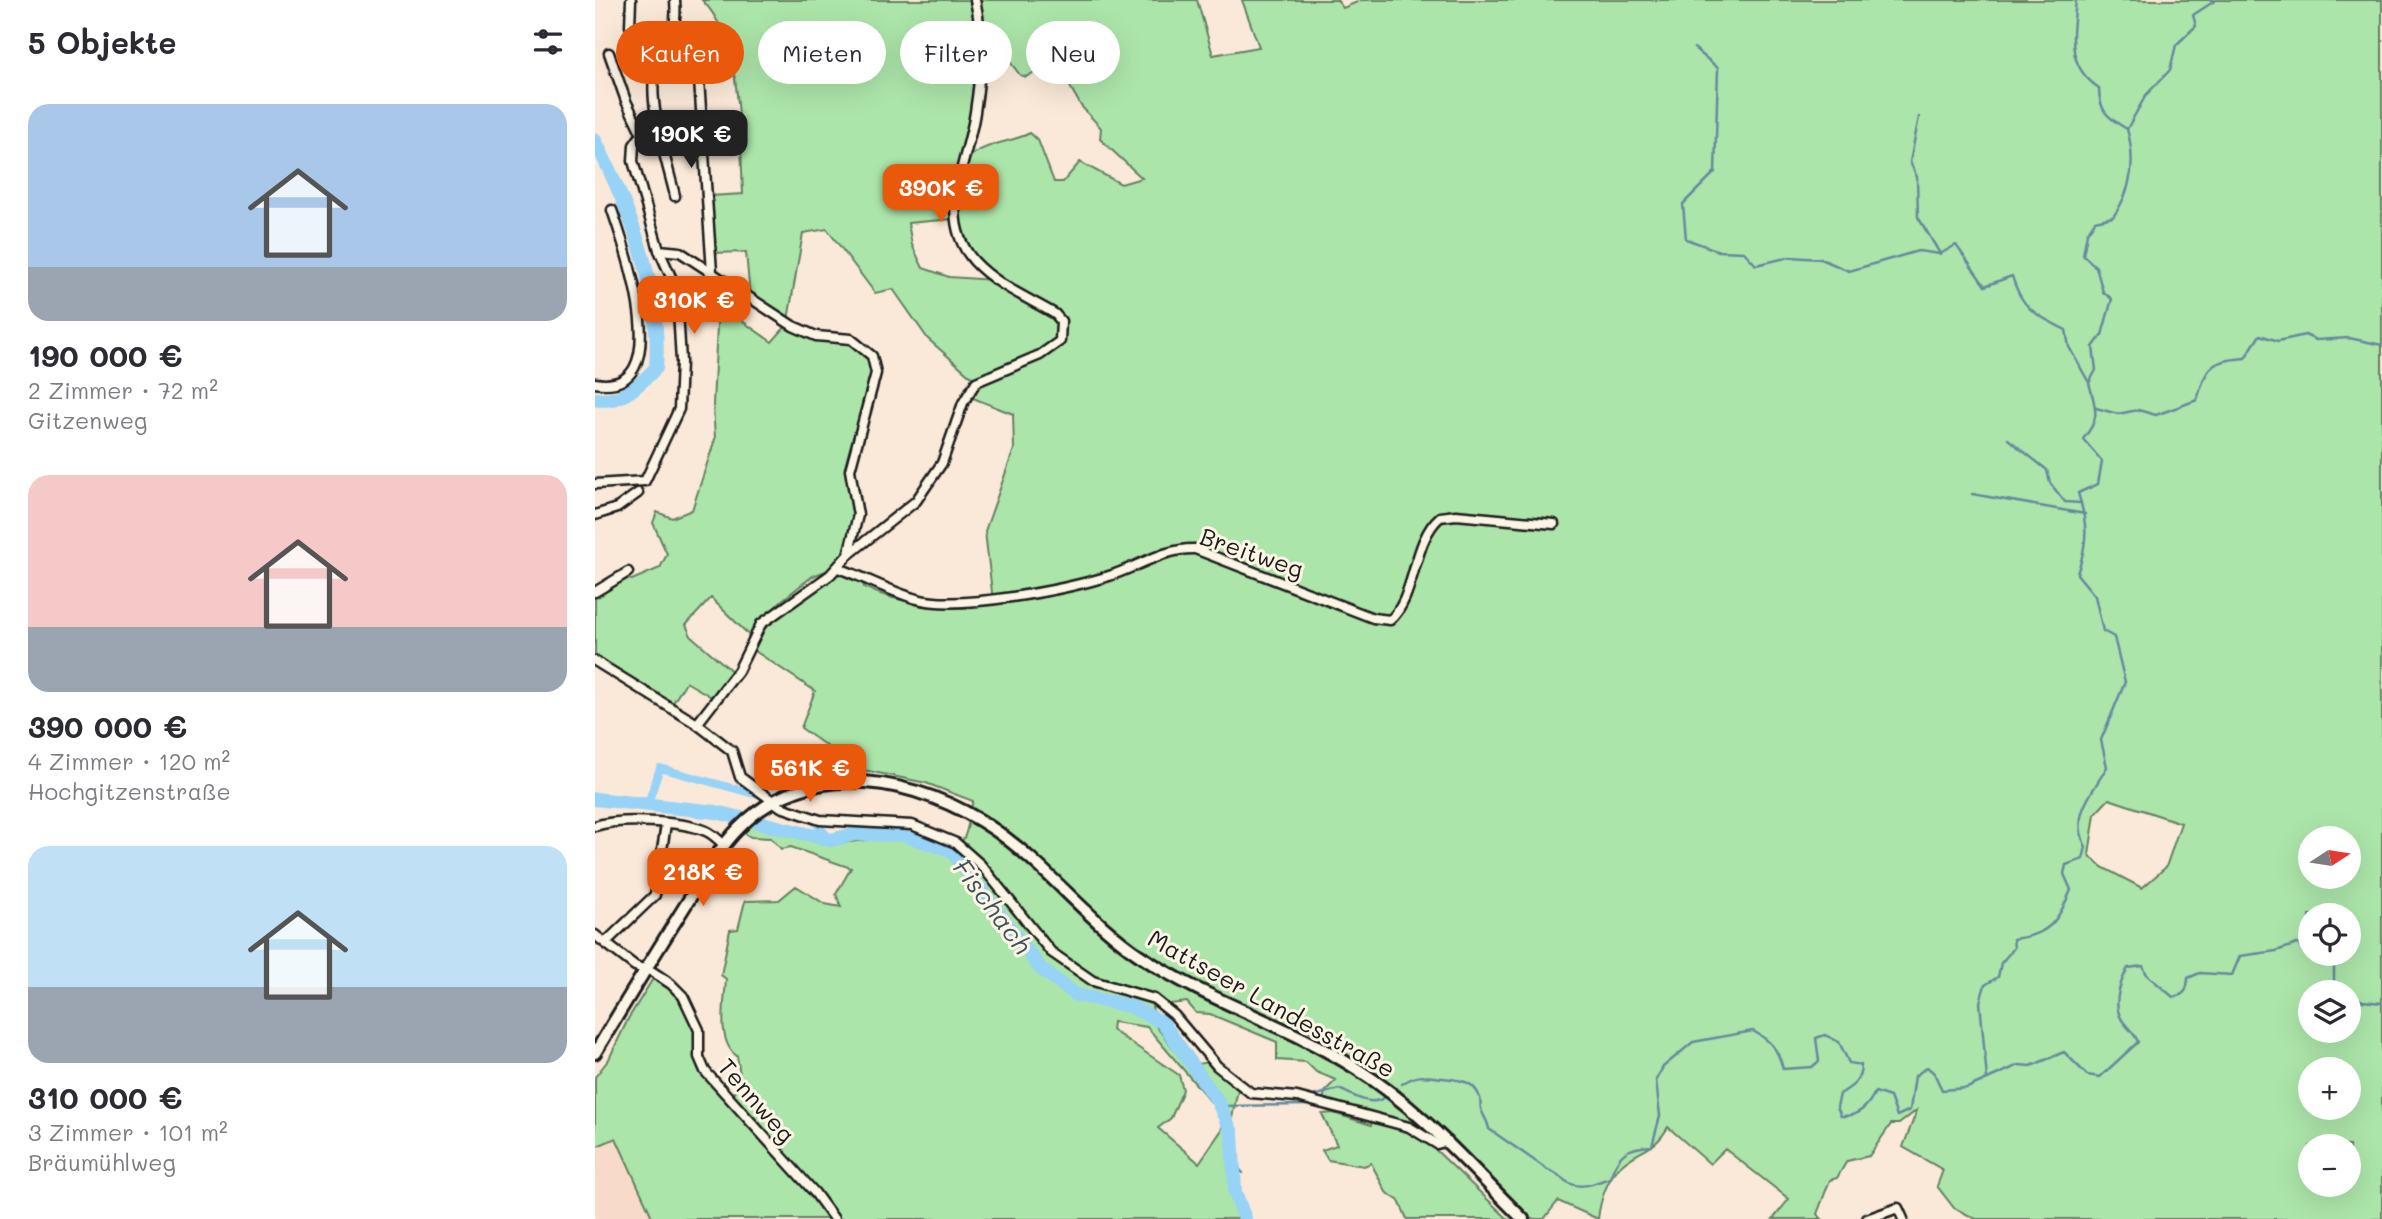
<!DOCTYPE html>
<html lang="de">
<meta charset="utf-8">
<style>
body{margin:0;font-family:Mali,sans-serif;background:#f2f2f3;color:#2b2b33;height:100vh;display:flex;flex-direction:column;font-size:26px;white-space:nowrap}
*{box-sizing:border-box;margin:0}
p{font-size:23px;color:#7c7c81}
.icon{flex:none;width:38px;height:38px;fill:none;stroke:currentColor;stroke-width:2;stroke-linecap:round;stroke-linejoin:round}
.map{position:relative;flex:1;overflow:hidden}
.side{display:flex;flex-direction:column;background:#fff;width:595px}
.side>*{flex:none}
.banner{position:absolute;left:21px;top:21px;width:665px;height:63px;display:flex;gap:14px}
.needle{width:46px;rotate:78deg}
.buttons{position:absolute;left:1703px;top:826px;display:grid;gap:14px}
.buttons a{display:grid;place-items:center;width:63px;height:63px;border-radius:50%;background:#fff;box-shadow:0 7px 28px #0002;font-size:35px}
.price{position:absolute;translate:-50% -60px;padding:0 16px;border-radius:14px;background:#ea580c;color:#fff;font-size:23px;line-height:46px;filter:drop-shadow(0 2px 4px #0008)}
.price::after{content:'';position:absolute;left:50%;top:42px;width:21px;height:16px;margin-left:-10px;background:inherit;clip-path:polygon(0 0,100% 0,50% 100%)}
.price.current{background:#222;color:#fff}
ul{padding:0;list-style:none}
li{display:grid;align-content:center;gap:14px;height:371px;padding:0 28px}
li span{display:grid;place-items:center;height:217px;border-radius:21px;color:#555}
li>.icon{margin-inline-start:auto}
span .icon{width:126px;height:126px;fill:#fffc;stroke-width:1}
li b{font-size:30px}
h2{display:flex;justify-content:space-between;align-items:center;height:84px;padding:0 28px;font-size:30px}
.chip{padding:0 24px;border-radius:32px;background:#fff;box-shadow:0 7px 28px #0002;font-size:24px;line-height:63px}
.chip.current{background:#ea580c;color:#fff}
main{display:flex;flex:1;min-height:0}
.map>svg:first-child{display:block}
.built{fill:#f7dbc8}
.green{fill:#ace5a9;stroke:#648062;stroke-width:2;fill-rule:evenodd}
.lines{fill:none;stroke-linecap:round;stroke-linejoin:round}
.stream{stroke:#66899f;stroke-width:2.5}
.canal{stroke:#97d2f7;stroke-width:8}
.river{stroke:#97d2f7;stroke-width:14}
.minor-casing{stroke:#1c1c1c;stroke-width:13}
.secondary-casing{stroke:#1c1c1c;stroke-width:16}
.minor{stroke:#fcf5e5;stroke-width:8}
.secondary{stroke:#fcf5e5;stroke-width:10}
.labels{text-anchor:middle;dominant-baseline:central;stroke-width:6;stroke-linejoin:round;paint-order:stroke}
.street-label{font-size:24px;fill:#1c1c1c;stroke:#fcf5e5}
.water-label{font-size:26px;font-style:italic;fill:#41535e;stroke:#fcf5e5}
</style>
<main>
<section class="side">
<h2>5 Objekte<svg class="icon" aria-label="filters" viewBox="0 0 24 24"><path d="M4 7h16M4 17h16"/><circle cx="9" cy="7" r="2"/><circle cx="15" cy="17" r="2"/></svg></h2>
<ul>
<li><span style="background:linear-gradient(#a9c7e8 75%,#9aa5b1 0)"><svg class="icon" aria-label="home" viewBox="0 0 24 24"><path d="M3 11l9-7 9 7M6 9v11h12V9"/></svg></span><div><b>190 000 €</b><p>2 Zimmer · 72 m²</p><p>Gitzenweg</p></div></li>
<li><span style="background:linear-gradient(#f6c9c9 70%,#9aa5b1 0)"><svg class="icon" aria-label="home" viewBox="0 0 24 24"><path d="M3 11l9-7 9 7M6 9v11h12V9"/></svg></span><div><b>390 000 €</b><p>4 Zimmer · 120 m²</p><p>Hochgitzenstraße</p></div></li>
<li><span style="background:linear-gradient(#bfe0f5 65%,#9aa5b1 0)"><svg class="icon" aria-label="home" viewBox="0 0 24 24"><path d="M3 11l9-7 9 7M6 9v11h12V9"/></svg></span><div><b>310 000 €</b><p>3 Zimmer · 101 m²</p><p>Bräumühlweg</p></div></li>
</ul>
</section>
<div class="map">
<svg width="1787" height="1219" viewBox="0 0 1787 1219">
<rect width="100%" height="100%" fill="#fae9d8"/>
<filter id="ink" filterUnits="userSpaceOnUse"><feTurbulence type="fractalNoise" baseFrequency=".0143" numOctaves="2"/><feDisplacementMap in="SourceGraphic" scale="14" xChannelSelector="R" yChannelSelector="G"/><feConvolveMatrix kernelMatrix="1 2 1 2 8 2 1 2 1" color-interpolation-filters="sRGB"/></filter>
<g filter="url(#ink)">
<path class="built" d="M21 1138 58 1219H0V1147Z"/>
<g class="green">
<path d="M107 0H378C394 72 372 148 358 219L313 223 317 245 328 268 354 277 399 280 455 314 462 321 464 336 456 347 378 378 333 339 298 289 280 293 232 229 208 233 193 320 155 296 151 252 118 253 115 196 148 194C145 140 148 40 107 0Z"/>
<path d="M382 0H602L618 55 664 47 647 0H742L748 8 767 0H1787V1219H1381L1359 1208 1342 1186 1348 1170 1308 1147 1322 1110 1304 1124H1296L1274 1156 1252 1161 1242 1178 1235 1180 1222 1214 1227 1219H1178L1194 1199 1130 1149 1115 1164 1073 1127C1060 1151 1045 1149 1027 1165 1012 1177 1005 1201 1003 1219L963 1201 949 1219H934L838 1120 808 1095 713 1030 707 1031 697 1040C744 1060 782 1087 822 1118L816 1124 825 1135 913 1219H812L804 1201 791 1192 776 1163 769 1166 733 1160 727 1150 742 1145 727 1114 738 1113 776 1125 777 1113 728 1099 731 1090 741 1080 721 1072 711 1062 682 1060V1042L615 1014 601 1013 592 1002 557 1006 561 1026 592 1066 613 1062 643 1090C630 1145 629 1165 645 1219H58L21 1138 0 1147V1077L14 1059 33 1019 59 977C112 1010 92 1055 128 1097L138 1094 146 1081 142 1056C121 1042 130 1001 131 979L126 975 135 930 143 929 150 901 184 900 201 886 230 904 246 907 241 894 256 868 196 847 186 849 176 838 156 837 149 833 161 821 235 844 283 839 315 840 356 854C376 836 371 825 378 801L331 783 264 769 206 728 220 691 157 649 164 628 238 573 267 578 269 587C311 608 353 606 398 601L390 531 419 449 418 414 373 396 381 385 459 350 465 343 467 322C420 290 346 256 365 187 368 176 369 160 380 153 395 142 418 142 435 133L443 140 459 182H468L485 162 526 184 547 178 505 139 506 128 486 106 468 74 459 79 451 66 431 77 425 75 390 29ZM1514 799 1586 823 1571 867 1547 888 1507 867 1494 855 1500 814ZM1715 838H1754V877H1715ZM1715 915H1754V954H1715ZM1715 992H1754V1031H1715ZM518 1022 552 1027 622 1109 629 1121 626 1131 604 1163 563 1128 576 1118 588 1090 584 1075 517 1030ZM1715 1069H1754V1108H1715ZM1715 1146H1754V1185H1715Z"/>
<path d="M128 284 155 301 144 314 147 321 177 342 191 326C202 332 215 340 228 341 256 344 264 337 279 368L254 462 261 512 255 545 241 567 218 576 186 601 154 635 116 598 91 625 96 636 139 673 120 699 91 682 76 706 0 656V595L32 579 37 580 65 568 72 554 58 523 62 512 77 518 97 510 120 439 118 404 123 307H126Z"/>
</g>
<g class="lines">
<g class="stream">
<path d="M1099 48 1123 68 1120 172 1088 204 1091 239 1124 251 1149 252 1161 265 1195 257 1226 259 1254 271 1323 251 1345 254 1361 245 1390 286 1417 276C1427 310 1441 315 1471 330L1474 347 1493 381"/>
<path d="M1324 117 1315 162 1322 177 1323 217 1344 252"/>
<path d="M1532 129 1551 95 1575 70 1581 45 1601 26 1598 15 1621 0"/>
<path d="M1501 408 1523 414 1543 410 1561 415 1602 400C1612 367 1614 361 1650 358L1665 335 1683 341 1710 335 1721 340 1754 338 1787 345"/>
<path d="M1413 439 1452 470 1455 483 1470 502 1486 503"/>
<path d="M1377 494 1490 514"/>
<path d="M1728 954 1739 966V989L1747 992"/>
<path d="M1754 995 1768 1001 1787 1003"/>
<path d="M1392 1079 1385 1002 1390 985 1403 977 1406 963 1419 948 1418 939C1455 935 1462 922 1476 890L1469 874 1471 865 1488 859 1491 847C1475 815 1496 795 1512 767L1506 740 1530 682 1519 637 1508 631 1500 596 1482 574C1493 542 1493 525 1483 493L1503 484 1507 461 1488 439C1506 418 1501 409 1494 383L1501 370 1498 347 1507 335 1517 299 1508 292 1501 267 1488 255 1492 233 1500 221 1518 217C1537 191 1541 160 1532 129 1513 118 1504 111 1504 88 1470 65 1478 35 1481 0"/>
<path d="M807 1084C823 1073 830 1076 848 1078 864 1080 879 1080 885 1098 886 1101 885 1105 886 1109 888 1116 893 1121 894 1129L953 1170C963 1173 966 1179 974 1183 987 1190 1002 1182 1015 1178 1023 1154 1031 1147 1057 1146L1065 1116 1061 1080 1068 1067 1098 1042 1158 1031C1176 1041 1183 1049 1188 1069L1217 1067 1224 1061 1221 1038 1230 1035 1244 1042 1254 1063 1266 1065C1266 1081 1258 1086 1245 1094L1242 1107 1246 1116C1263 1117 1273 1107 1280 1092L1295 1097 1302 1116 1315 1110 1320 1076 1332 1067 1339 1073 1347 1090 1372 1088 1424 1065 1436 1066 1469 1052 1492 1075 1505 1077 1543 1042C1539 1032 1533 1029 1527 1020 1517 1005 1525 982 1533 968L1548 966 1552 975 1578 997C1591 995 1592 990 1593 978L1605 973 1637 975 1645 956 1681 951 1702 944 1715 949"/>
<path d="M625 1106 714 1105 718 1096 744 1089C758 1095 775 1107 789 1098"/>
<path d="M637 1161 648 1173"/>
</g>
<g class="canal">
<path d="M52 806 65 768 159 794"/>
<path d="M220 822 236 840"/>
</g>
<g class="river">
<path d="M0 140C35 211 67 287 61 368 42 386 27 404 0 399"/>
<path d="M0 799 121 812 236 840 260 834 309 835 356 850 446 969 481 995 534 1006 567 1022 622 1100 637 1133 640 1192 650 1219"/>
</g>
<defs>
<g id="minor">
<path d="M36 0 35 26 60 76"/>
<path d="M80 0C83 38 71 36 61 67 51 101 72 161 80 196"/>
<path d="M14 53 31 101 46 132"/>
<path d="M103 65 117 272"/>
<path d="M64 250 85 252 198 326 221 336 256 339 277 356 281 373 255 470 263 515 253 555"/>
<path d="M0 383C84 397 29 245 17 210"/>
<path d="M0 484 50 481 84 409 86 362 83 309 76 277 64 250 38 161 39 145 61 114"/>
<path d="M0 515 22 508 43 493"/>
<path d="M243 568C269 577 296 592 322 599 364 611 472 589 514 576 543 567 569 548 600 549L778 618 795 620C821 598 817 541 845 517L861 515 959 524"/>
<path d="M0 592 33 572"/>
<path d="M0 661 102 724 137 751 145 777 186 807 225 820 317 825 361 843 386 865 456 952 498 981 559 999 579 1015 622 1066 656 1093 702 1097 766 1114 814 1127 842 1144 853 1141"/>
<path d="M102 724 143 671 166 624 235 575 253 555 321 501 347 463 368 403 381 382 445 355 465 341 466 321 460 314C433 298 401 285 379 261 340 217 373 162 380 112 386 72 389 40 380 0"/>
<path d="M0 826C25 818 87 821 111 831 118 834 124 840 129 845"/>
<path d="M0 935 40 966 58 972 76 984 88 996 104 1030V1057L110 1071 220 1193 239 1219"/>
<path d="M10 943 60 895 71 824"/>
<path d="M1272 1219 1303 1208 1308 1219"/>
</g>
<path id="secondary" d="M0 1053C31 1001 63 949 95 898 110 874 124 848 144 828 215 755 325 778 400 830 453 867 493 921 547 957 614 1002 694 1025 762 1069 827 1110 874 1166 928 1219"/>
</defs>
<use href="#minor" class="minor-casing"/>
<use href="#secondary" class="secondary-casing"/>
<use href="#minor" class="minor"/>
<use href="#secondary" class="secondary"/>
</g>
</g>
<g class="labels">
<g class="street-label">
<text transform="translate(657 552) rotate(19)">Breitweg</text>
<text transform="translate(677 1003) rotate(29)">Mattseer Landesstraße</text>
<text transform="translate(162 1100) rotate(49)">Tennweg</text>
</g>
<g class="water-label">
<text transform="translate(398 906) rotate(53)">Fischach</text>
</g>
</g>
</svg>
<div class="buttons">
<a><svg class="needle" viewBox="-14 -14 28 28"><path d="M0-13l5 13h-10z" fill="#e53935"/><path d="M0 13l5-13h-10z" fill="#7c7c81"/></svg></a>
<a><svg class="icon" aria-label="locate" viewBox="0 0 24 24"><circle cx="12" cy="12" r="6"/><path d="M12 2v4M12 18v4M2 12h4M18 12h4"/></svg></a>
<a><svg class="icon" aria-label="layers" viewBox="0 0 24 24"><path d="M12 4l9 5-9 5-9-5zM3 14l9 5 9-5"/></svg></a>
<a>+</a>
<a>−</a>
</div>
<b class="price current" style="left:96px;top:170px">190K €</b>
<b class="price" style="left:346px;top:224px">390K €</b>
<b class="price" style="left:99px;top:336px">310K €</b>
<b class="price" style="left:215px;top:804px">561K €</b>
<b class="price" style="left:108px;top:908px">218K €</b>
<div class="banner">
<a class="chip current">Kaufen</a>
<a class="chip">Mieten</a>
<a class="chip">Filter</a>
<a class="chip">Neu</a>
</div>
</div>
</main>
